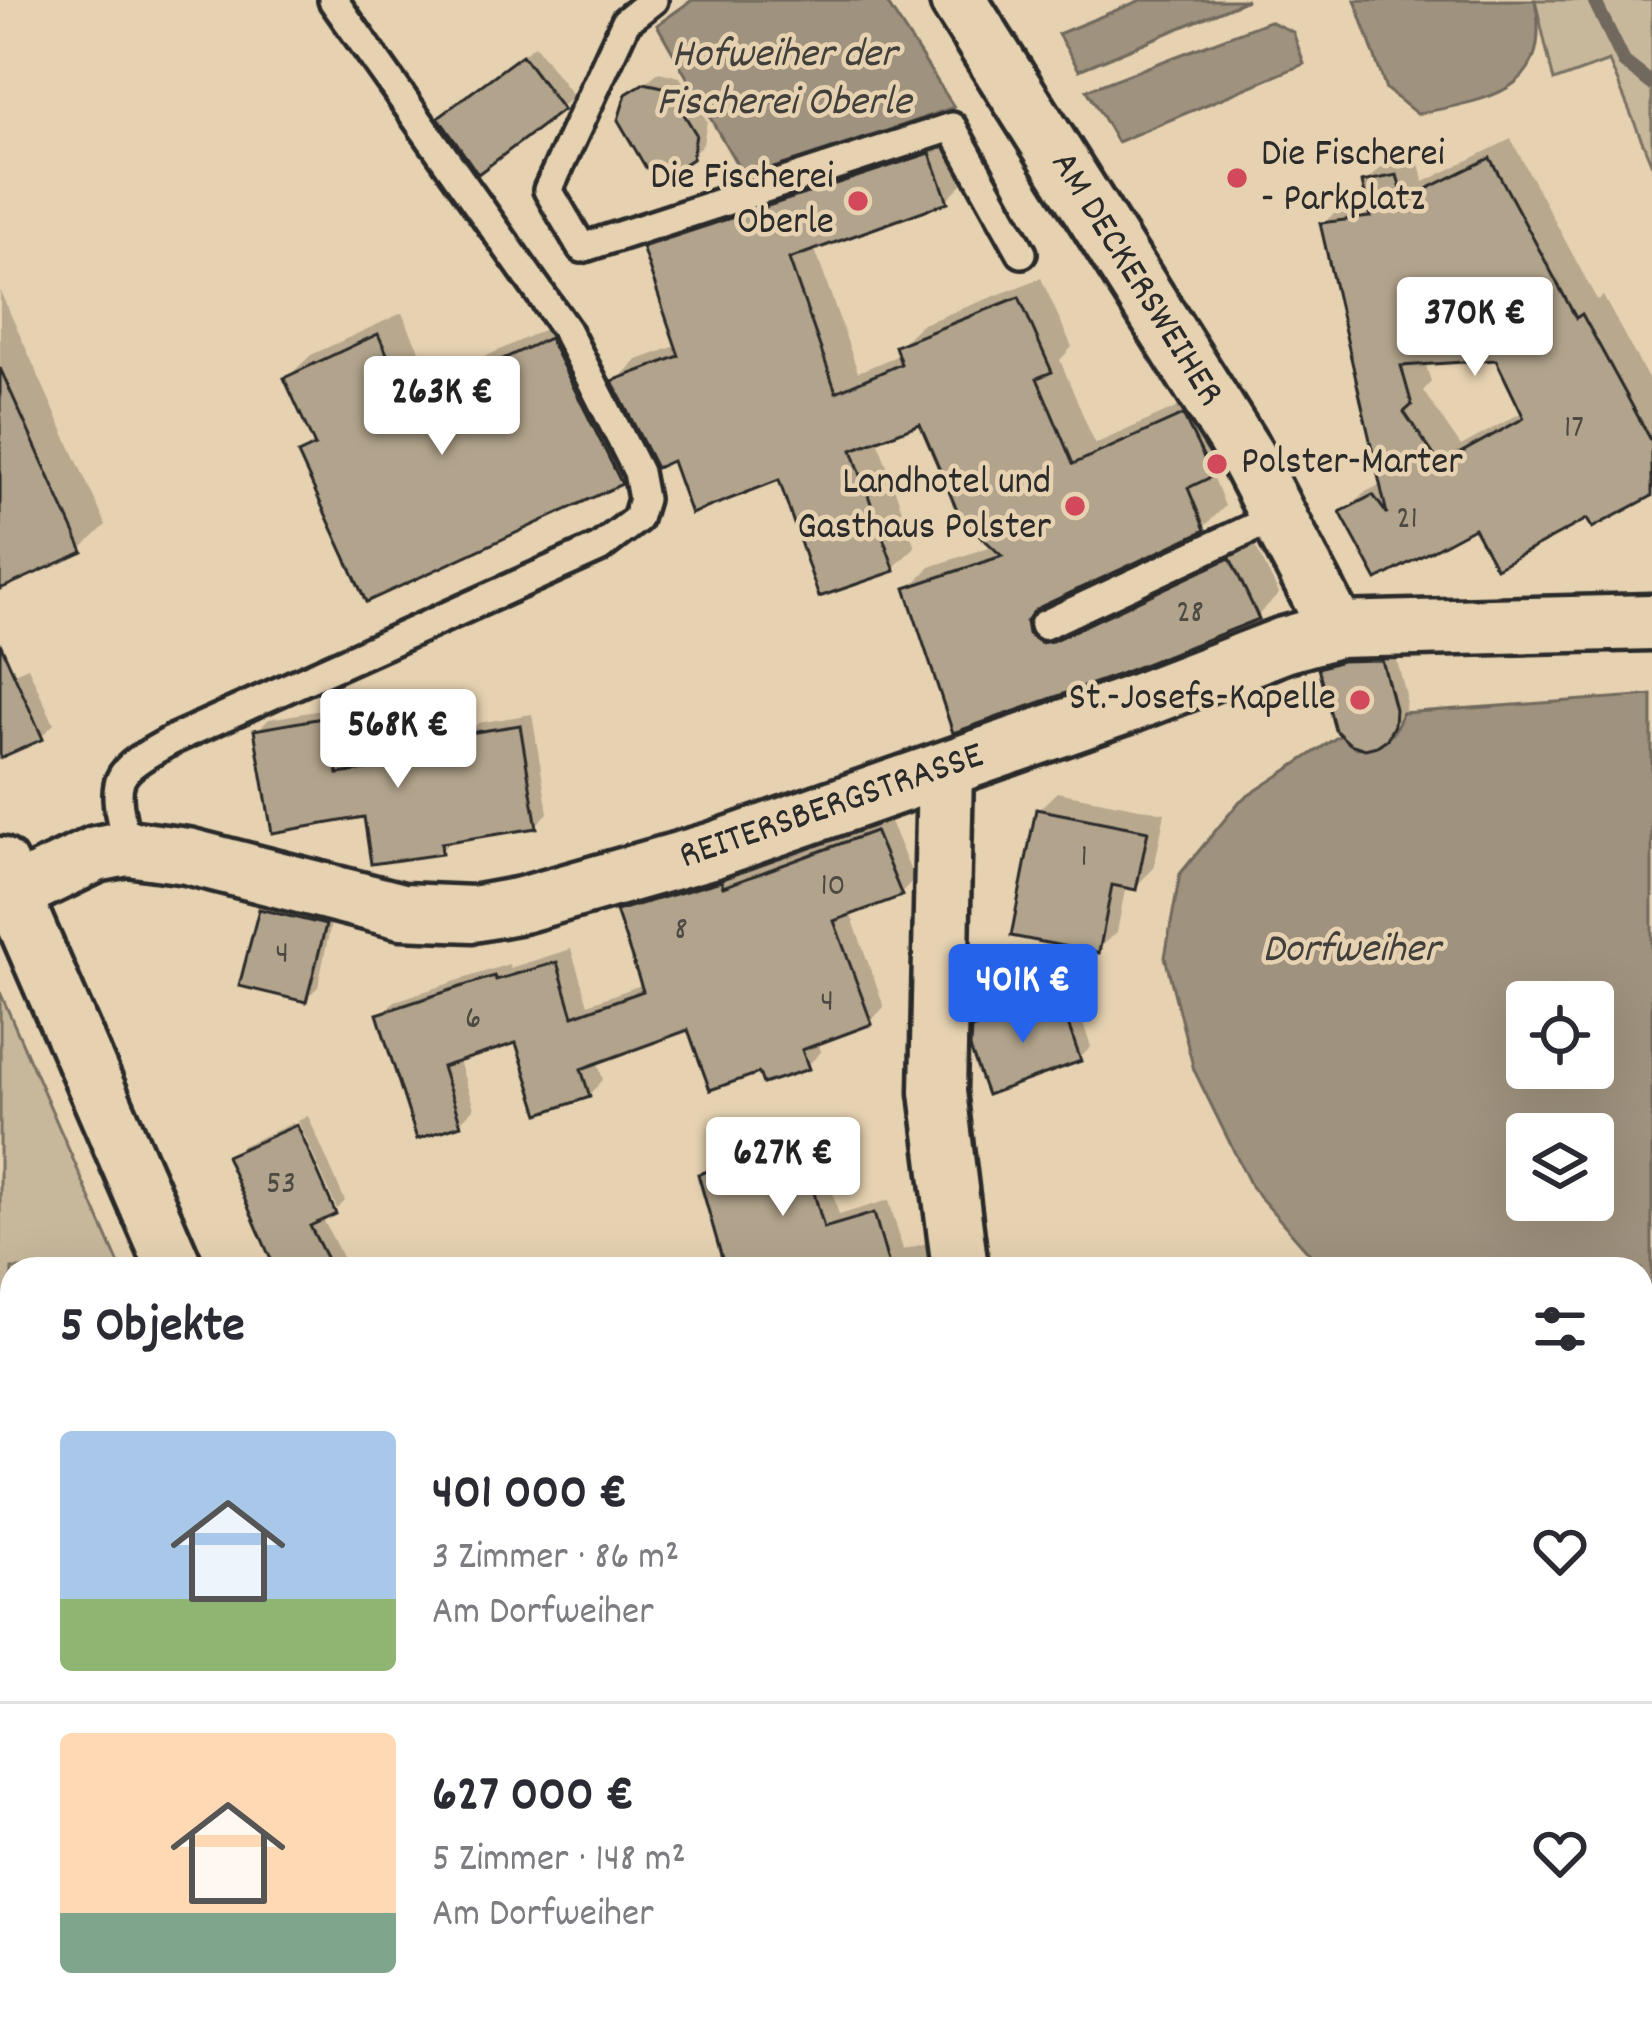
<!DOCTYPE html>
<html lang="de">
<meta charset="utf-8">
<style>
body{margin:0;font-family:Dekko,sans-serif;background:#f2f2f3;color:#2b2b33;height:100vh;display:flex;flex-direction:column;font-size:45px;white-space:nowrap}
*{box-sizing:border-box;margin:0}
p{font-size:39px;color:#7c7c81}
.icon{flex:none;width:66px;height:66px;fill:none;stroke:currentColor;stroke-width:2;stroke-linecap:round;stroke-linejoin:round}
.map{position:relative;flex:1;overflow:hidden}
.panel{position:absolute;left:0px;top:1257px;width:1653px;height:771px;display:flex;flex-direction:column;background:#fff;border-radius:36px 36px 0 0;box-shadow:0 12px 48px #0002}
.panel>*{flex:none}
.buttons{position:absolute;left:1506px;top:981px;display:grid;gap:24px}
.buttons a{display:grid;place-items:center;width:108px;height:108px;border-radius:12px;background:#fff;box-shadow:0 12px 48px #0002;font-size:60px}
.price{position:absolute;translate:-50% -102px;padding:0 27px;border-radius:12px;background:#fff;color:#222;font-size:39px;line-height:78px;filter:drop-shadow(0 3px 6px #0008)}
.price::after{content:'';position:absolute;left:50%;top:72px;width:36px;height:27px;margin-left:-18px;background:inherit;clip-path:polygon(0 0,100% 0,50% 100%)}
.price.active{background:#2563eb;color:#fff}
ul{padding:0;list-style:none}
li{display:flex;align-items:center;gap:36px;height:300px;padding:0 60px}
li+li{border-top:3px solid #e1e1e2}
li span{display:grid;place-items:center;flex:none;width:336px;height:240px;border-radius:12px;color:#555}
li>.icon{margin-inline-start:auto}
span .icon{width:144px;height:144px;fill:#fffc;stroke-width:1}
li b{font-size:51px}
h2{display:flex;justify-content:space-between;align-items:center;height:144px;padding:0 60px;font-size:51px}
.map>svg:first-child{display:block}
.green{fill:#c7b79b;stroke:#797163;stroke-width:3}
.water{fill:#9f927e;stroke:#71695d;stroke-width:3;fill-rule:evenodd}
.shadow{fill:#0003;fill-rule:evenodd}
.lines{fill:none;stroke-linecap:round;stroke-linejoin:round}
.stream{stroke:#71695d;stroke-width:14}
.building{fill:#b2a48c;stroke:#2b2b2b;stroke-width:3;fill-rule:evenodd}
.lane-casing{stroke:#2b2b2b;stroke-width:36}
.street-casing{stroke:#2b2b2b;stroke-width:63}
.lane{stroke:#e6d2b1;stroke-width:27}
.street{stroke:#e6d2b1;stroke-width:54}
.poi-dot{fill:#d1495b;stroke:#e6d2b1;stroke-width:4.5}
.labels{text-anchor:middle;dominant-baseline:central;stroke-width:9;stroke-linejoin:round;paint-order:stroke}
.number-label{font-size:33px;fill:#4d4943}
.poi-label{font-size:39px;fill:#2b2b2b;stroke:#e6d2b1;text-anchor:end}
.street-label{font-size:39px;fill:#2b2b2b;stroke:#e6d2b1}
.water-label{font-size:42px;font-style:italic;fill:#42403c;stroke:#e6d2b1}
</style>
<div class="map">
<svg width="1652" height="2027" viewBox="0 0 1652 2027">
<rect width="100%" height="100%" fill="#e6d2b1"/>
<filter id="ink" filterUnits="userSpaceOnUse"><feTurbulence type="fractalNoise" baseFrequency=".00833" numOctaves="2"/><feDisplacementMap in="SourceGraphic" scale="24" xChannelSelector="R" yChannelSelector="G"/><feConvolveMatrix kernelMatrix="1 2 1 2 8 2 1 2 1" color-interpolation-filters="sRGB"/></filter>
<g filter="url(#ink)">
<g class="green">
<path d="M1535 0H1652V165L1609 61 1554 81Z"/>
<path d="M0 992 121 1269H12V1428L0 1434Z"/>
<path d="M1652 1604V2027H1564L1560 2016H1641V1608Z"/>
</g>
<g class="water">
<path d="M692 0H885L954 107 747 182 657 25Z"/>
<path d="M1141 0H1247L1079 70 1058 34Z"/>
<path d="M1355 0H1535C1553 94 1490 98 1417 114L1386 89Z"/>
<path d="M1269 21 1293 32 1304 64 1117 142 1087 90Z"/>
<path d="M1652 695V1590L1641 1570V1269H1323L1252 1188 1194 1070 1165 957 1180 874 1240 801 1342 734 1356 748C1383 745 1394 740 1402 713ZM1527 1002H1593V1068H1527ZM1527 1134H1593V1200H1527Z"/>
</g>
<g class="shadow">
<path d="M535 45 573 96 561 108 454 106Z"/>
<path d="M659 72 680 77 707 121 703 144 690 157 629 95Z"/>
<path d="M952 133 968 178 946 200 814 247 858 372 901 354 898 347 920 325 1041 278 1072 347 1060 360 1095 444 1205 395 1233 452 1212 473 1225 506 1203 528 1047 600 1049 612 1252 539 1279 594 1257 616 955 729 909 589 930 567 995 545 922 420 877 438 915 547 893 568 780 476 674 457 616 381 637 360 679 345 645 248 667 226Z"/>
<path d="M1511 139 1597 300 1603 296 1652 386V492L1588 515 1475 524 1344 513 1364 493 1383 483 1323 224 1343 204 1369 200 1365 183 1385 163 1417 157 1424 182ZM1498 356 1524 411 1461 446 1423 391 1431 382 1425 362Z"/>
<path d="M0 291 106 525 81 549 0 578Z"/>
<path d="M402 313 433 381 573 316 644 458 620 481 301 454 316 440 287 378 311 355Z"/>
<path d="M1394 649 1406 695 1405 710 1385 737 1321 669 1333 657Z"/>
<path d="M28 667 54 724 42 736 0 755V679Z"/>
<path d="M339 707 349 764 468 746 466 735 478 723 532 714 548 813 536 825 453 838 441 851 366 813 257 731 269 719Z"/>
<path d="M1057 792 1165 813 1154 868 1135 887 1126 885 1117 932 1098 950 1038 810Z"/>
<path d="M889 819 914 879 900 894 850 912 884 1007 870 1022 818 1041 821 1052 807 1066 761 1069 690 1026 597 1060 603 1080 589 1095 518 1039 458 1058 474 1108 459 1123 380 1015 395 1001 509 964 510 968 571 949 588 1004 644 984 619 912 634 897 735 868 738 875Z"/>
<path d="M273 901 333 913 318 987 305 999 260 914Z"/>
<path d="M1071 988 1091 1047 1079 1059 974 1031 986 1018Z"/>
<path d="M308 1116 345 1201 337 1209 298 1121Z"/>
<path d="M293 1123 331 1211H335L322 1217 348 1269H268L275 1262 230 1157 241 1146Z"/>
<path d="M815 1131 839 1215 889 1200 903 1250 933 1241 942 1269H728L701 1175 716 1160Z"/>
<path d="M9 1462 12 1519 0 1528V1465Z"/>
<path d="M0 1528 12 1568V1612L0 1621Z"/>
<path d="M12 1768V1823L0 1827V1771Z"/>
<path d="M12 1952V1989L6 1958Z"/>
<path d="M17 2016H123L124 2023 120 2027H19Z"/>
<path d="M317 2016 319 2027H248Z"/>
<path d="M496 2016H585L587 2027H498Z"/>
<path d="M742 2016H854L834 2027H747Z"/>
<path d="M953 2016H1039L1044 2027H958Z"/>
<path d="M1295 2016H1422L1427 2027H1300Z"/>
</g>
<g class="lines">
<path class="stream" d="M1594 0 1624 62 1652 84"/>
</g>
<g class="building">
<path d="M522 55 563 110 478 174 438 117Z"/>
<path d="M644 83 668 88 696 134 692 159 672 172 646 168 618 120 626 94Z"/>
<path d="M930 153 948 202 789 259 836 392 901 364 895 346 1019 297 1052 372 1037 378 1073 464 1183 415 1213 476 1188 488 1205 530 1036 609 1026 622 1028 634 1041 643 1052 641 1230 558 1259 619 1120 674 953 733 905 588 1002 556 960 517 920 424 852 450 895 571 819 597 779 480 691 514 672 461 656 468 612 381 679 356 642 247Z"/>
<path d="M1490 158 1576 318 1582 314 1652 442V496L1592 528 1587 519 1496 568 1474 528 1377 580 1340 512 1373 495 1387 514 1320 223 1370 217 1362 182 1397 175 1404 200ZM1496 360 1524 418 1440 464 1404 412 1412 405 1401 366Z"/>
<path d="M378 334 409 402 549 338 622 484 366 602 298 454 315 446 284 378Z"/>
<path d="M0 368 83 552 0 589Z"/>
<path d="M0 643 43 739 0 758Z"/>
<path d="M1382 660 1395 709 1394 725 1387 739 1377 746 1365 749 1350 744 1335 730 1318 668 1342 661Z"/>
<path d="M328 717 338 774 466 755 463 734 520 725 537 828 441 843 442 854 371 864 364 817 272 833 254 730Z"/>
<path d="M1036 809 1148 831 1136 890 1112 885 1099 953 1011 936Z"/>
<path d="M875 831 902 896 834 921 872 1024 802 1050 809 1069 763 1084 759 1073 710 1090 688 1030 581 1069 590 1097 539 1114 516 1043 442 1067 461 1125 417 1139 377 1014 494 976 496 980 557 962 573 1016 643 991 616 911 721 881 723 887Z"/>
<path d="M259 909 326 925 306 1002 239 986Z"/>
<path d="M1059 998 1081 1061 987 1095 970 1048 971 1029Z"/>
<path d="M297 1125 336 1214 310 1226 332 1269H275L226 1156Z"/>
<path d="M800 1144 824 1228 874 1213 890 1269H725L698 1174Z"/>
</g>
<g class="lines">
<defs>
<g id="lane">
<path d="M653 0 626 21 548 190 582 248 952 127 1022 253"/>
<path d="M1044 625 1278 516"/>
<path d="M127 848C111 775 110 774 176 738L599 548 637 519 643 499 638 472 566 330 333 0"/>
</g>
<g id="street">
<path d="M958 0 1247 457 1337 630"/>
<path d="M945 770 938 1092 960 1269"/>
<path d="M0 865 175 1269"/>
<path d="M0 900 96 854 127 848 187 856 402 911 473 914 522 905 714 850 1131 704 1284 645 1337 630 1652 622"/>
<path d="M421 2016 423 2027"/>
<path d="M1173 2016 1178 2027"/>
</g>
</defs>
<use href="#lane" class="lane-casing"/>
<use href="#street" class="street-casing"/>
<use href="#lane" class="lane"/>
<use href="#street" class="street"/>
</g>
</g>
<g class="poi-dot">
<circle cx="1237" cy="178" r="12"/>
<circle cx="858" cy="201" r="12"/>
<circle cx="1217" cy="464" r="12"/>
<circle cx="1075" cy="506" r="12"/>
<circle cx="1360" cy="700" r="12"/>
</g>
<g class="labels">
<g class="number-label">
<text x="1574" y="429">17</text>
<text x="1407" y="520">21</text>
<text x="1190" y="614">28</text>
<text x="1084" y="858">1</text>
<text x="833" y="887">10</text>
<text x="681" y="931">8</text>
<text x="282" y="955">4</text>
<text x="827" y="1003">4</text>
<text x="473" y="1020">6</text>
<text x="281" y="1185">53</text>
</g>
<g class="poi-label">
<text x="1261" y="156" text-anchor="start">Die Fischerei<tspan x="1261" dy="45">- Parkplatz</tspan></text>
<text x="834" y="179">Die Fischerei<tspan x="834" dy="45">Oberle</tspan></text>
<text x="1241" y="464" text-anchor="start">Polster-Marter</text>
<text x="1051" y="484">Landhotel und<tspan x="1051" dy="45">Gasthaus Polster</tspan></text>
<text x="1336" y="700">St.-Josefs-Kapelle</text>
</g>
<g class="street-label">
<text transform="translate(1135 280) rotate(58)">AM DECKERSWEIHER</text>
<text transform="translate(832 808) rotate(-19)">REITERSBERGSTRASSE</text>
</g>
<g class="water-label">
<text x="784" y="57">Hofweiher der<tspan x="784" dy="48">Fischerei Oberle</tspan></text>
<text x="1351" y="952">Dorfweiher</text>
</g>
</g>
</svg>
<div class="buttons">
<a><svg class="icon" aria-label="locate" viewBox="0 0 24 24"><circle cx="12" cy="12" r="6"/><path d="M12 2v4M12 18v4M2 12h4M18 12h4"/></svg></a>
<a><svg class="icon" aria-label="layers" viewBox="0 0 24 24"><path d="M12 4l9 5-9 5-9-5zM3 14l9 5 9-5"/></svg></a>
</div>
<b class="price" style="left:1475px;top:379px">370K €</b>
<b class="price" style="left:442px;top:458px">263K €</b>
<b class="price" style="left:398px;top:791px">568K €</b>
<b class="price active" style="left:1023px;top:1046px">401K €</b>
<b class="price" style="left:783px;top:1219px">627K €</b>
<section class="panel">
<h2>5 Objekte<svg class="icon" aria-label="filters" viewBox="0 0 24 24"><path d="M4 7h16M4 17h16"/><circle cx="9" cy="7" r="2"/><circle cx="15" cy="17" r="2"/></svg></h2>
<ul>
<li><span style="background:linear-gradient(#a9c7e8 70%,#8fb573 0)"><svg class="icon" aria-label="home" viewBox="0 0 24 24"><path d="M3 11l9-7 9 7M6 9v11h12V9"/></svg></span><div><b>401 000 €</b><p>3 Zimmer · 86 m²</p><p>Am Dorfweiher</p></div><svg class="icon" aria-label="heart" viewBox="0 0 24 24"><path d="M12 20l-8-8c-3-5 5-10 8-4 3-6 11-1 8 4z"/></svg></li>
<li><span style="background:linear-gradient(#ffd9b3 75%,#7fa58c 0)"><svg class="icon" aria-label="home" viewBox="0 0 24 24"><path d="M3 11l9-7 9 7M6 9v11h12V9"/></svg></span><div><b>627 000 €</b><p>5 Zimmer · 148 m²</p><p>Am Dorfweiher</p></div><svg class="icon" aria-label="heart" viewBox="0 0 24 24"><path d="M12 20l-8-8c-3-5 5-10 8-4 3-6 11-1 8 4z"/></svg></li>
</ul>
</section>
</div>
